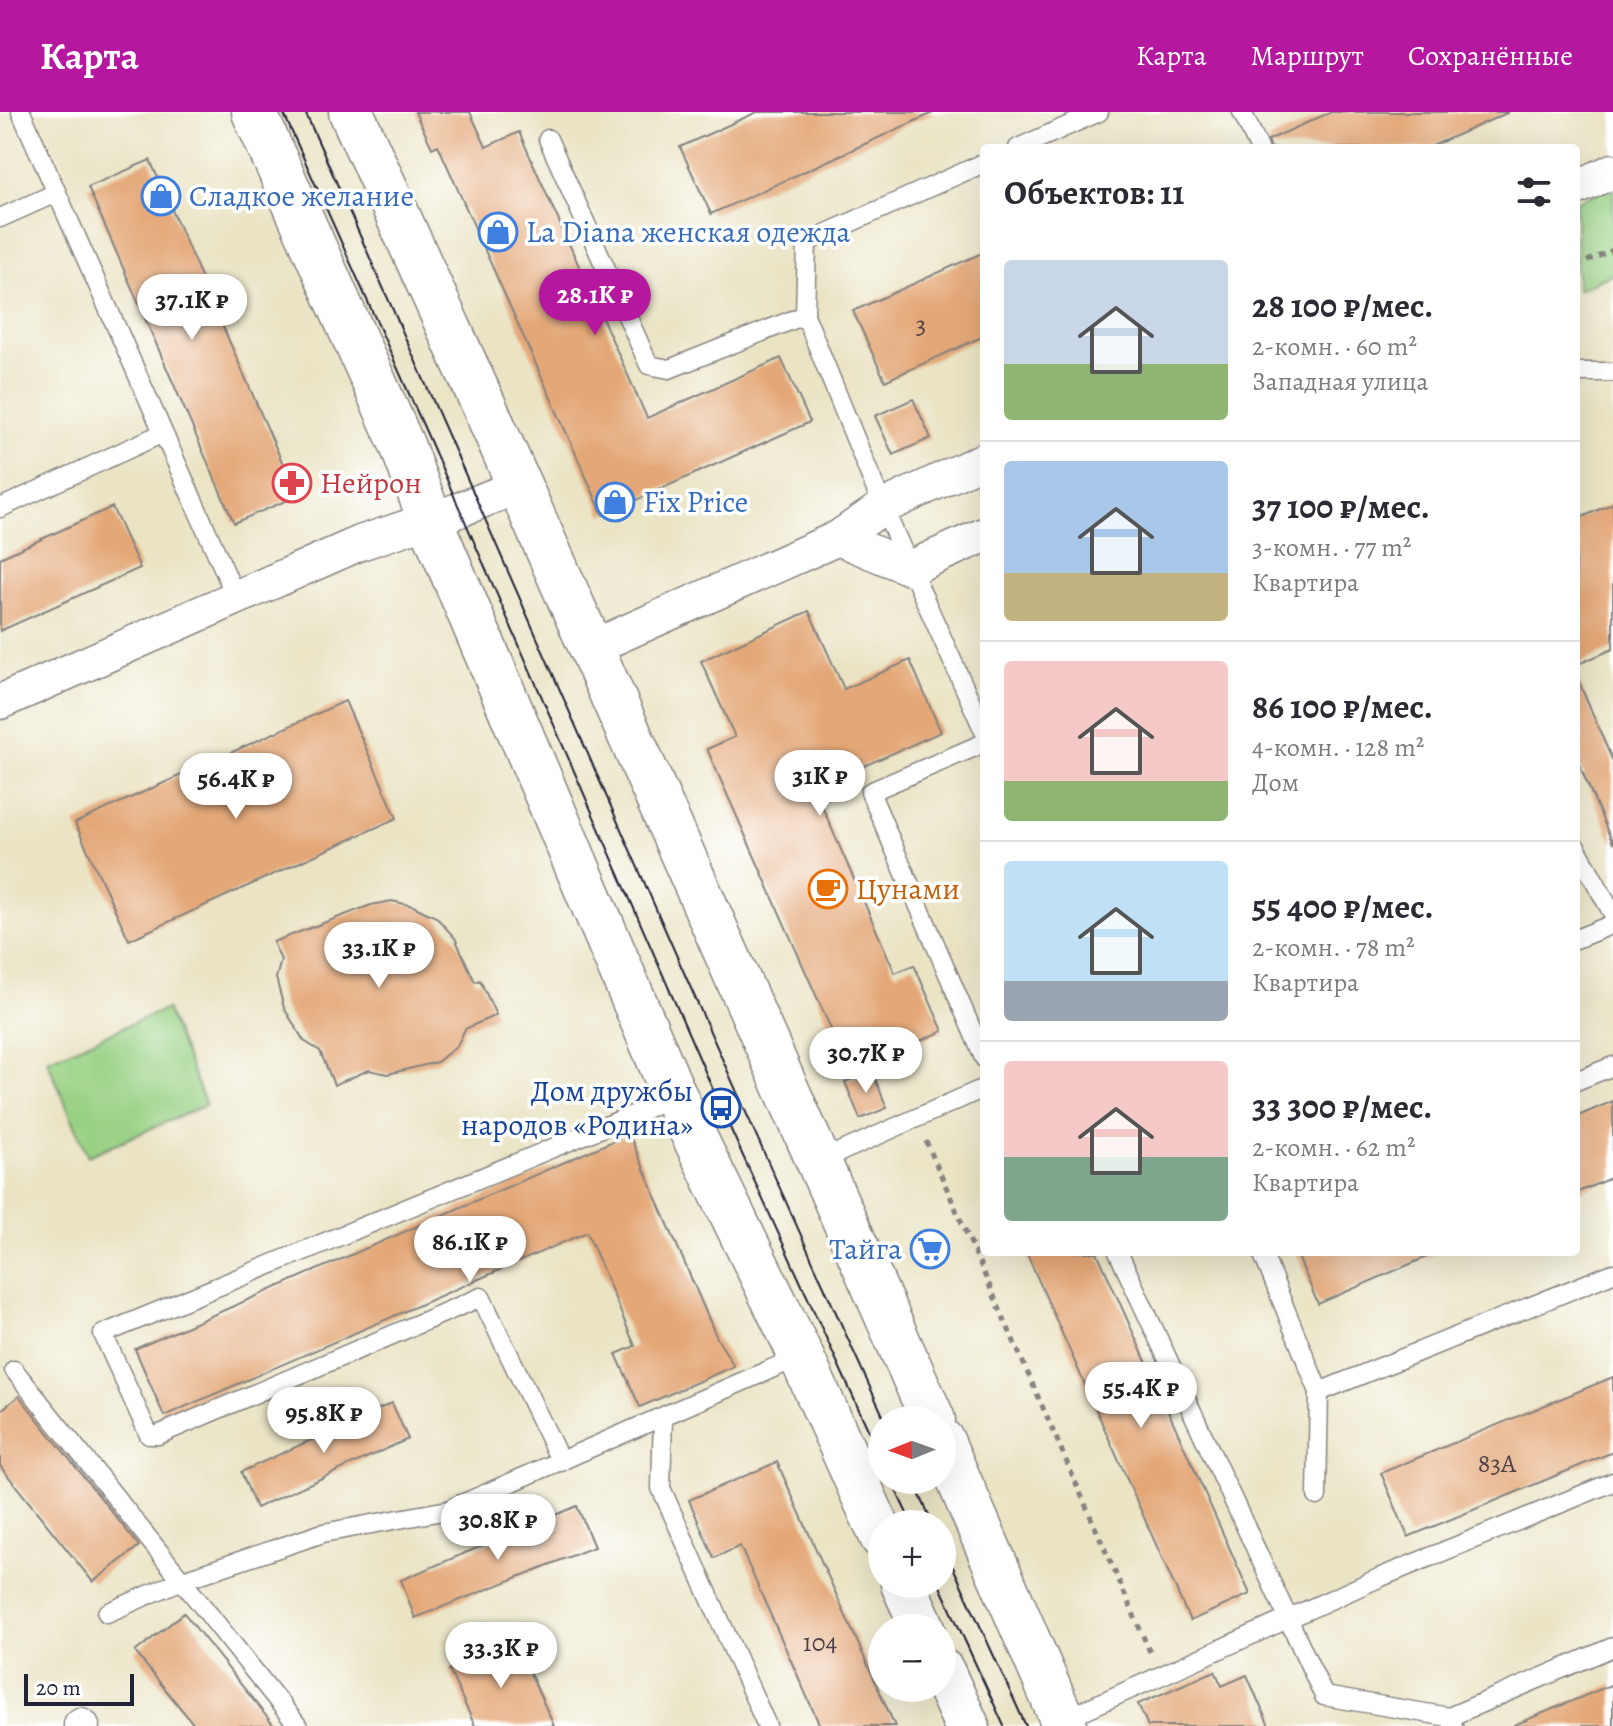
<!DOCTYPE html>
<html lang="ru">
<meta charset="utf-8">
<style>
body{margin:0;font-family:Alegreya,serif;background:#f7f7f7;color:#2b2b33;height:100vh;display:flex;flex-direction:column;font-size:30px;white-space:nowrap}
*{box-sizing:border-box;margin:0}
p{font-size:26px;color:#7c7c81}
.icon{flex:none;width:44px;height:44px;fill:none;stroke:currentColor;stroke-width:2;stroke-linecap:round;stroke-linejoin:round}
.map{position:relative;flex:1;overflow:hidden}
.details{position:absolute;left:980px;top:32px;width:600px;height:1112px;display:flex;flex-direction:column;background:#fff;border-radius:8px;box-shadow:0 8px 32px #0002}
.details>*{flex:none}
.needle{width:52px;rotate:269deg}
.tools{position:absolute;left:868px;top:1294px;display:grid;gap:16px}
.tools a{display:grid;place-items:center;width:88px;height:88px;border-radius:50%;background:#fff;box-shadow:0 8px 32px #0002;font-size:40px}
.scale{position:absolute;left:24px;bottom:20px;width:110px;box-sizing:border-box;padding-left:8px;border:4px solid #22223b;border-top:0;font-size:22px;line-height:28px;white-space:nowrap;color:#22223b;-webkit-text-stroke:6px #fff;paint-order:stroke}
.price{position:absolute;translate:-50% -68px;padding:0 18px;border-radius:28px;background:#fff;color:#222;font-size:26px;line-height:52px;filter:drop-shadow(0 2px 4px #0008)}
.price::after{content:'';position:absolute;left:50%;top:48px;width:24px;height:18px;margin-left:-12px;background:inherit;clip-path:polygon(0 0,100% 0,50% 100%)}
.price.on{background:#b5179e;color:#fff}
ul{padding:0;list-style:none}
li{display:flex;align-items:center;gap:24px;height:200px;padding:0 24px}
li+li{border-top:2px solid #e1e1e2}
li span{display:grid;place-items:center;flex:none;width:224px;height:160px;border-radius:8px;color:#555}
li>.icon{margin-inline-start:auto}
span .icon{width:96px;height:96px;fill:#fffc;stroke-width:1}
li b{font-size:34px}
h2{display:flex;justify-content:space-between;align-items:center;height:96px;padding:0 24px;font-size:34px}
header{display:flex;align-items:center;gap:48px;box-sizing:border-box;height:112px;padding:0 40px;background:#b5179e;color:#fff}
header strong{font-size:38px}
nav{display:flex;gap:44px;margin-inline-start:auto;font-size:28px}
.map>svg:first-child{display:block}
.green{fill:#99d184;stroke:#5e7a60;stroke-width:2}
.building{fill:#e4a878}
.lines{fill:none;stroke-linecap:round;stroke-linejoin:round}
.service-casing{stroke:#868380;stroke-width:21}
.minor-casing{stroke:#868380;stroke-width:37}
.trunk-casing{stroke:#868380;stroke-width:47}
.path{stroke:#868380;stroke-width:5;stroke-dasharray:6 6;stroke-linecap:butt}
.service{stroke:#fff;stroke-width:18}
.minor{stroke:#fff;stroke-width:34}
.trunk{stroke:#fff;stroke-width:44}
.tram{stroke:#22223b;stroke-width:2}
.labels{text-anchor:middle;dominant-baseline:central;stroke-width:7;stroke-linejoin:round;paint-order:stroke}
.number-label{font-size:26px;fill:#52444a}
.shop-label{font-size:30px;fill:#366cbe;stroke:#fff;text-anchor:start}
.health-label{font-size:30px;fill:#be3a42;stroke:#fff;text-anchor:start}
.food-label{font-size:30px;fill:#c56008;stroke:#fff;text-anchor:start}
.transit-label{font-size:30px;fill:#164399;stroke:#fff;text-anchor:end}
</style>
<header>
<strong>Карта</strong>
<nav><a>Карта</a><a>Маршрут</a><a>Сохранённые</a></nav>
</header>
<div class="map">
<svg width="1613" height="1614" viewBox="0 0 1613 1614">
<rect width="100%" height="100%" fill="#fff"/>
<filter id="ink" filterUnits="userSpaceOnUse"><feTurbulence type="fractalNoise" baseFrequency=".0125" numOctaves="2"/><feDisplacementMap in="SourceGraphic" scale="16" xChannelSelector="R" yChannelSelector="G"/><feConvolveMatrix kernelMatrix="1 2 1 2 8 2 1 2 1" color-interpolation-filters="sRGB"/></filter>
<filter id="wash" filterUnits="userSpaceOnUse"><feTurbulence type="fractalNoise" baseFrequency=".006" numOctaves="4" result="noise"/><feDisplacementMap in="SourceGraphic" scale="32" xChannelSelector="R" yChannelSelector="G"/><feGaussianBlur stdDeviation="1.8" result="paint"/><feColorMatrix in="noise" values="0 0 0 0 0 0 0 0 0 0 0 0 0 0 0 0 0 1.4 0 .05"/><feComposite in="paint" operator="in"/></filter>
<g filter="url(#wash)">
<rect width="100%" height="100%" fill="#eae4c4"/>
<g class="green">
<path d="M1613 74V162L1577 178 1576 90Z"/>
<path d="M166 897 206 993 88 1044 47 948Z"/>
</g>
<g id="blocks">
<g class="building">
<path d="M415 0H470L486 35 519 20 647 306 781 246 810 310 603 403 438 33 432 36Z"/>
<path d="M757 0H935L711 102 680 35Z"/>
<path d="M1331 0H1509L1428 36H1271L1268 28Z"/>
<path d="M150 48 297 384 234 411 88 75Z"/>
<path d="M984 140V224L885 269 853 199Z"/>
<path d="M913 287 931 326 893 343 875 304Z"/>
<path d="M1613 391V537L1576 553V408Z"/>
<path d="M112 395 140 456 0 519V446Z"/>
<path d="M809 499 844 577 910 548 941 620 814 676 895 861 914 853 943 919 850 960 707 637 735 625 701 549Z"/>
<path d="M1576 563 1613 650V732L1576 645Z"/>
<path d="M345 589 397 706 129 828 75 711Z"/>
<path d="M392 789 413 794 436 805 455 826 475 870 480 868 496 903 465 917 457 934 437 950 388 962 369 958 334 973 320 939 304 929 284 896 276 866 281 848 273 830 371 793Z"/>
<path d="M872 959 887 996 860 1007 845 970Z"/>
<path d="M1613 989V1065L1576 1081V1005Z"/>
<path d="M629 1022 717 1226 734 1254 640 1295 616 1242 635 1234 587 1120 164 1304 135 1237Z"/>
<path d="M1026 1140H1097L1250 1482 1190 1509Z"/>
<path d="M1296 1140H1438L1318 1192Z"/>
<path d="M1613 1265V1340L1408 1425 1381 1361Z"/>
<path d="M19 1284 139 1434 93 1470 0 1354V1299Z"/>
<path d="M392 1291 408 1327 256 1396 241 1360Z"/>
<path d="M777 1350 895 1614H820L740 1434 714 1446 689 1388Z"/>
<path d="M577 1394 594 1435 415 1506 401 1468Z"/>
<path d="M184 1501 274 1614H195L135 1540Z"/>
<path d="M515 1528 554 1614H475L449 1558Z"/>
<path d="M1215 1559 1222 1574 1247 1563 1269 1614H1148L1138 1592Z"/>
<path d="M1613 1572V1614H1514V1613Z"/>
</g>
</g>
</g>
<g filter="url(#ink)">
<use href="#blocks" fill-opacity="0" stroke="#868380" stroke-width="2"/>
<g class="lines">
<defs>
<g id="service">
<path d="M21 0 236 485"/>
<path d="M1242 0 1259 36"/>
<path d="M548 27 649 253 669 257 805 203 883 395 984 619"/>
<path d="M1018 36 1099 0"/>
<path d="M0 106 56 81"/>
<path d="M805 203 807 130 984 51"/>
<path d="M1576 260H1613"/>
<path d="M0 396 163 321"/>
<path d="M984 631 870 680 984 946"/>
<path d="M1576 735 1613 802"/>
<path d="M1576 827 1613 812"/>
<path d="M1576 969 1613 954"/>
<path d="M820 1049 984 976"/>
<path d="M1118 1140 1324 1584 1449 1605 1453 1614"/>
<path d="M1262 1140 1319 1280 1317 1384"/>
<path d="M14 1258 298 1614"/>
<path d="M1319 1280 1613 1161"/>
<path d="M663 1305 661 1376 767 1614"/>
<path d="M561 1350 481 1185 158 1323H149L103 1222 635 1002 674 983"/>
<path d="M107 1501 180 1469 323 1421 448 1398 801 1244"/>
<path d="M1449 1605 1613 1535"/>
<path d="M1062 1608 1381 1465 1613 1370"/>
</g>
<g id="minor">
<path d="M1576 76 1613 59"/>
<path d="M838 426 910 456 984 423"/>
<path d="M591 536 838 426 883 395 984 348"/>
<path d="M0 590 360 431 459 398 518 374"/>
<path d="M81 1613 82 1614"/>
</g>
<g id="trunk">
<path d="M254 0 402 333 430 408 674 983 801 1244 882 1425"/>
<path d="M351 0 485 296 933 1308"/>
<path d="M942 1329 1065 1614"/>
<path d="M903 1472 923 1516"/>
<path d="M942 1559 967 1614"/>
</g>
</defs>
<use href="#service" class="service-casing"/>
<use href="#minor" class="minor-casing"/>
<use href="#trunk" class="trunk-casing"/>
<g class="path">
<path d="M1576 154 1613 138"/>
<path d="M926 1029 1150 1540"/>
</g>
<use href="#service" class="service"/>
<use href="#minor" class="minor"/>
<use href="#trunk" class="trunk"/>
<g class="tram">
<path d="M283 0 427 322 721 996 882 1348"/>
<path d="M305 0C500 435 686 875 885 1308"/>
<path d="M891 1368 912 1412"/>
<path d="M913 1368 933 1412"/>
<path d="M942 1431 1026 1614"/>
<path d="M939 1472 1004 1614"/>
</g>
</g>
</g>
<defs>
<symbol id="shop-ring" viewBox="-11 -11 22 22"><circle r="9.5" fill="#fff" stroke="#3f7fe0" stroke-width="1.5"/><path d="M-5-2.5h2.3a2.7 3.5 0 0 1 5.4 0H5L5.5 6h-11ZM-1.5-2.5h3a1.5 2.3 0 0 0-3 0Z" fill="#3f7fe0"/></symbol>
<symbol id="pharmacy-ring" viewBox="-11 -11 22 22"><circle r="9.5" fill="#fff" stroke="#e0444e" stroke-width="1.5"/><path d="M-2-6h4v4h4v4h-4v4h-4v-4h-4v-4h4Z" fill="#e0444e"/></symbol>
<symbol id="cafe-ring" viewBox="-11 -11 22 22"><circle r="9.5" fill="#fff" stroke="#e8710a" stroke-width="1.5"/><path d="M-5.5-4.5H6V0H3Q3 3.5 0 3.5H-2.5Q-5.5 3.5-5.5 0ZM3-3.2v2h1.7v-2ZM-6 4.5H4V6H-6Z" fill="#e8710a"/></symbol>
<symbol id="bus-ring" viewBox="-11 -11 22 22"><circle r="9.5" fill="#fff" stroke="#1a4fb4" stroke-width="1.5"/><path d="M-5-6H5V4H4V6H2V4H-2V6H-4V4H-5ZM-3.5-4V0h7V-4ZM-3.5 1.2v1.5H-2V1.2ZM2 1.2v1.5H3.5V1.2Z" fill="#1a4fb4"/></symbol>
<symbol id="supermarket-ring" viewBox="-11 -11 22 22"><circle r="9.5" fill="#fff" stroke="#3f7fe0" stroke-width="1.5"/><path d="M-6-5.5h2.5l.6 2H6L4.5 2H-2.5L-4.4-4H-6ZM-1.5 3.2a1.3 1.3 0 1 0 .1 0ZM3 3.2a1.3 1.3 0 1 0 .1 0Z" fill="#3f7fe0"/></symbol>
</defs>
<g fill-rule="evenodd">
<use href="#shop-ring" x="139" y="62" width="44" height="44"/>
<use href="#shop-ring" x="476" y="98" width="44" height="44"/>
<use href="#pharmacy-ring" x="270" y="349" width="44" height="44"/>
<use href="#shop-ring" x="593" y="368" width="44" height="44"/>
<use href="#cafe-ring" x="806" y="755" width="44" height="44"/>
<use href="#bus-ring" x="699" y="974" width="44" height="44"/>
<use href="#supermarket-ring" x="908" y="1115" width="44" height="44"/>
</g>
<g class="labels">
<g class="number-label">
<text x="921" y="212">3</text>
<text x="1497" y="1351">83А</text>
<text x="820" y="1530">104</text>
</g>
<g class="shop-label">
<text x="189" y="84">Сладкое желание</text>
<text x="526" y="120">La Diana женская одежда</text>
<text x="643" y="390">Fix Price</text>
<text x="902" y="1137" text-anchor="end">Тайга</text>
</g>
<g class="health-label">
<text x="320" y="371">Нейрон</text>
</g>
<g class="food-label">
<text x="856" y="777">Цунами</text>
</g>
<g class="transit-label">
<text x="693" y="979">Дом дружбы<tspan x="693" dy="34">народов «Родина»</tspan></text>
</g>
</g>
</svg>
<div class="tools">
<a><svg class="needle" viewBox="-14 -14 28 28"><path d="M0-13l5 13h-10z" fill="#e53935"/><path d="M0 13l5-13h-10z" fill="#7c7c81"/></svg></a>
<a>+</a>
<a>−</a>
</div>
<div class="scale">20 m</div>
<b class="price on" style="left:595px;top:225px">28.1K ₽</b>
<b class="price" style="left:192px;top:230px">37.1K ₽</b>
<b class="price" style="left:820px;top:706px">31K ₽</b>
<b class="price" style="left:236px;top:709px">56.4K ₽</b>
<b class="price" style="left:379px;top:878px">33.1K ₽</b>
<b class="price" style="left:866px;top:983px">30.7K ₽</b>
<b class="price" style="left:470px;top:1172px">86.1K ₽</b>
<b class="price" style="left:1141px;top:1318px">55.4K ₽</b>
<b class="price" style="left:324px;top:1343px">95.8K ₽</b>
<b class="price" style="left:498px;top:1450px">30.8K ₽</b>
<b class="price" style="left:501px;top:1578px">33.3K ₽</b>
<section class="details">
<h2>Объектов: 11<svg class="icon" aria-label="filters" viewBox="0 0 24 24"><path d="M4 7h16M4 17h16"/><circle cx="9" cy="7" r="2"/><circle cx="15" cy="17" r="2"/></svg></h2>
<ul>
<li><span style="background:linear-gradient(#c9d6e8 65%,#8fb573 0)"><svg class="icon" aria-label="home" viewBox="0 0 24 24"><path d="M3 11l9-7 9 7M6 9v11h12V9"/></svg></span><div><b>28 100 ₽/мес.</b><p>2-комн. · 60 m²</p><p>Западная улица</p></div></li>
<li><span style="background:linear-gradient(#a9c7e8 70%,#c2b280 0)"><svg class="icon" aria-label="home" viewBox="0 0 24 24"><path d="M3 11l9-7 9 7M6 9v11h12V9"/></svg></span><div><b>37 100 ₽/мес.</b><p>3-комн. · 77 m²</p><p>Квартира</p></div></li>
<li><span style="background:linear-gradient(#f6c9c9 75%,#8fb573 0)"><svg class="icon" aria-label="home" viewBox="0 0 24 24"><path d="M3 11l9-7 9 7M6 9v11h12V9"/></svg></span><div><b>86 100 ₽/мес.</b><p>4-комн. · 128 m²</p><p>Дом</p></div></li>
<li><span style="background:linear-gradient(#bfe0f5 75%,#9aa5b1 0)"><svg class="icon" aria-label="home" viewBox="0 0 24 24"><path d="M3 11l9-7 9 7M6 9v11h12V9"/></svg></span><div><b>55 400 ₽/мес.</b><p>2-комн. · 78 m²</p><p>Квартира</p></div></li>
<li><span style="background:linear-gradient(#f6c9c9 60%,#7fa58c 0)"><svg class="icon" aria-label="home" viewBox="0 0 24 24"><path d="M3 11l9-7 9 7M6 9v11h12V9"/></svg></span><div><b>33 300 ₽/мес.</b><p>2-комн. · 62 m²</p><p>Квартира</p></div></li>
</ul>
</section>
</div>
